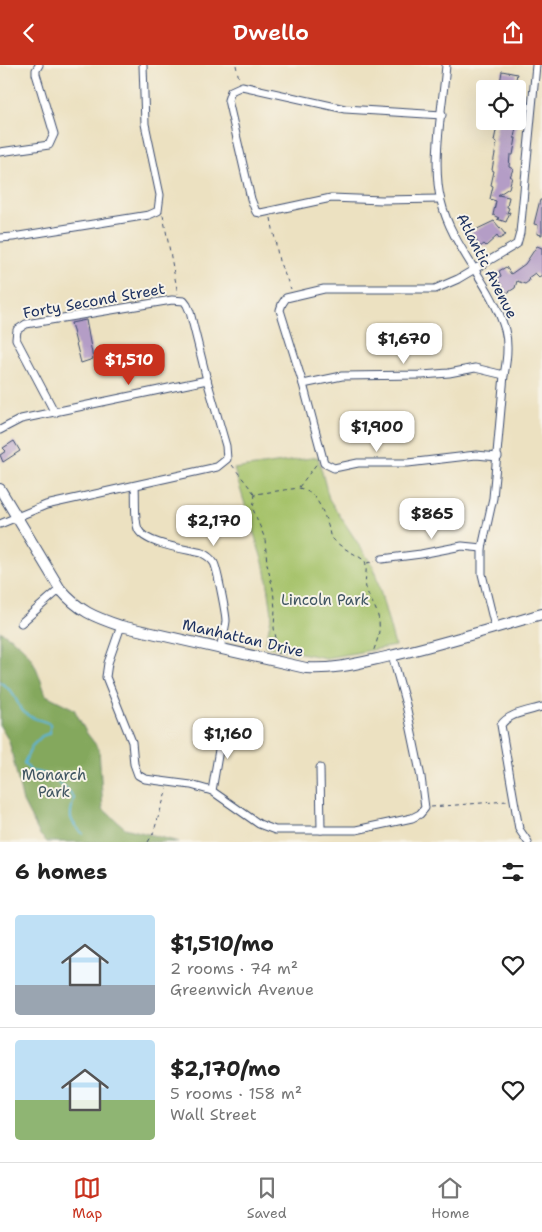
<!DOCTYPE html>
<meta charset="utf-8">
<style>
body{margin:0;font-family:"Shantell Sans",sans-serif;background:#f2f2f2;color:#222;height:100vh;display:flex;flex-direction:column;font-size:19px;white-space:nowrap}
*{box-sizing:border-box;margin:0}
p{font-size:16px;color:#767676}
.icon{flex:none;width:28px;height:28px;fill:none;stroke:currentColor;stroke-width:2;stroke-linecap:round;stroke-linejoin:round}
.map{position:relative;height:777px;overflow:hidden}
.details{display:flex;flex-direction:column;background:#fff;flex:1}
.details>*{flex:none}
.tools{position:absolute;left:476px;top:15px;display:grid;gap:10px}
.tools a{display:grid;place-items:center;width:50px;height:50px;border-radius:5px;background:#fff;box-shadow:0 5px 20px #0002;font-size:25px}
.price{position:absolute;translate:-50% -42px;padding:0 11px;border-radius:10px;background:#fff;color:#222;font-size:16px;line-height:32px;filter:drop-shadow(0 1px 2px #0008)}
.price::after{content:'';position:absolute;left:50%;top:30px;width:15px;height:11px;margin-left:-8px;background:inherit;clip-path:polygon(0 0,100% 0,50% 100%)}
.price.on{background:#c8321e;color:#fff}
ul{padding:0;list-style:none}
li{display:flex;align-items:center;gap:15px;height:125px;padding:0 15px}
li+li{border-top:1px solid #e0e0e0}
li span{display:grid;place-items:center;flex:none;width:140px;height:100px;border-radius:5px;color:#555}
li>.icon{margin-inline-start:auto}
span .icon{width:60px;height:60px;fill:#fffc;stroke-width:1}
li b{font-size:21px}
h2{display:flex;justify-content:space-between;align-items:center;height:60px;padding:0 15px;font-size:21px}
header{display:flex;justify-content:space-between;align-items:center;height:65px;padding:0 15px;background:#c8321e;color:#fff;font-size:22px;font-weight:600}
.dock{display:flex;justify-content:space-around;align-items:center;height:70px;border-top:1px solid #e0e0e0;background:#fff;font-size:14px;color:#767676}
.dock a{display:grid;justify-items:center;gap:2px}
.dock .on{color:#c8321e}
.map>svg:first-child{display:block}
.green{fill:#a5c269;stroke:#607864}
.forest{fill:#84a85d;stroke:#506c5e}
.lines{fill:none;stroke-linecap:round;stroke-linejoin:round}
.stream{stroke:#59b4d7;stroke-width:2}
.building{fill:#b49dc6}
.street-casing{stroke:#3a4a6d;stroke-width:9}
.secondary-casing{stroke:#3a4a6d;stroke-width:12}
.path{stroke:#3a4a6d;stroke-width:1;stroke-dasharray:4 4;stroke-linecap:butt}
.street{stroke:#fff;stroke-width:7}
.secondary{stroke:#fff;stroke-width:10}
.labels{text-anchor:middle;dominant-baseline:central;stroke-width:4;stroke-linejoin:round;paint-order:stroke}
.street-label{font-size:15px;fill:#1b2f5e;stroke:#f7f3e8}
.park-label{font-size:15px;fill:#3e5461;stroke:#f7f3e8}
</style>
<header><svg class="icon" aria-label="back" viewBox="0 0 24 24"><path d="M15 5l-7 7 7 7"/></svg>Dwello<svg class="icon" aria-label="share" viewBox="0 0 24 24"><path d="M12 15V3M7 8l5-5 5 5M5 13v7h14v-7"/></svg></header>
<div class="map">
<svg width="542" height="777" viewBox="0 0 542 777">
<rect width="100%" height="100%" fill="#f7f3e8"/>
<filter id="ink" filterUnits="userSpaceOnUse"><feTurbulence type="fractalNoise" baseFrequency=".02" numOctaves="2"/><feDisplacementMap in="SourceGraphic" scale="10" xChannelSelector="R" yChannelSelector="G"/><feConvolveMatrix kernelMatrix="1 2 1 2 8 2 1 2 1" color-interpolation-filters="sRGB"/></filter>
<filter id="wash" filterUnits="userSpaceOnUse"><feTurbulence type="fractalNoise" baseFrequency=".0096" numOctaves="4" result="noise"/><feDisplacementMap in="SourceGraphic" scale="20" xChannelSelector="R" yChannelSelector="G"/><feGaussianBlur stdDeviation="1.12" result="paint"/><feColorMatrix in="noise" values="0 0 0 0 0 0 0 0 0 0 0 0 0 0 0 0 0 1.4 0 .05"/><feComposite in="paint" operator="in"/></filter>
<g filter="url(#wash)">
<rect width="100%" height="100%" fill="#ece1c1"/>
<path class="green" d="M318 392 329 434 374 503 395 581 326 593 265 581 272 549 266 507 234 404Z"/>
<path class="forest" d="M0 566C33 586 34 596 46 630L74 644 86 667 99 684 103 744 125 763 179 777H47L40 770 23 737 9 676 0 661Z"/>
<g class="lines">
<path class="stream" d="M0 617C5 621 11 625 14 631 18 637 19 643 25 648 33 655 41 654 50 659V668L42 671 32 681 24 698 31 706 46 709 69 726 74 733C69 751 68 755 83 769"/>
</g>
<g id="blocks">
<g class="building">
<path d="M502 6 517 9 516 14 521 16 519 24H499Z"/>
<path d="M498 56H517L514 73H516L513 90H510L509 102 513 104 510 112H512L509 123 498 130 509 132 507 142 509 143 507 148 510 147 506 157 497 154 499 153 493 150 496 136 490 134 493 121 491 120 494 106 492 105 497 77 494 76Z"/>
<path d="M540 135H542V170L537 169 538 160 534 159Z"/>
<path d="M494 156 506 170 499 174 497 171 486 181 484 179 480 182 471 167Z"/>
<path d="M537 181 542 183V210L539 212 535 208 528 213 529 216 525 219 517 216 515 223 507 228 497 214 501 211 499 206 506 202 511 209 525 199Z"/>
<path d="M86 255 93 294 81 298 71 258Z"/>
<path d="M14 376 20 386 3 397 0 390 6 386 3 383Z"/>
</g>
</g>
</g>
<g filter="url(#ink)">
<use href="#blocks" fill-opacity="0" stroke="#3a4a6d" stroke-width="1"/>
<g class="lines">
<defs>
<g id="street">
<path d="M446 0C443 40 431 97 441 136 452 183 492 219 505 265 509 280 507 295 504 310L493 433 482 483V509L495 562"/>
<path d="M0 87 49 80 54 69 36 9V5L39 0"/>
<path d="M440 134 382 135 331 133 261 148 256 147 251 134 228 35 231 26 242 21 345 44 442 50"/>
<path d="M0 173 13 172 149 150 158 146 160 130 145 59 143 0"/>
<path d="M303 319 342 311 422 310 449 308 475 303 504 310"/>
<path d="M0 365 21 354 207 315"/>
<path d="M498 392 476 390 408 398H358L334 403 324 398 303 319 280 245 282 239 286 233 324 224H435L458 214 517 179 520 168 536 0"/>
<path d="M135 421C136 432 134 454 138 464 144 479 186 484 202 488 206 490 211 493 214 498 217 503 226 549 226 556 225 565 222 574 220 583"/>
<path d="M0 459 46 440 217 402 227 394 226 381 207 315 190 247 187 240 184 236 172 235 26 259 17 265 16 274 55 348"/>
<path d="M382 494 421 489 462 481 482 483"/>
<path d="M21 558 60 524"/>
<path d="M121 561 108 598 106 612 132 677 134 699 138 710 145 714 191 720 212 726 259 759 275 765H356L412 753 420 749 425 743 421 712 406 640 392 590"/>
<path d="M320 703 321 765"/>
<path d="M212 726 223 661"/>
<path d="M528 777 519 764 501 660C509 648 529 646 542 642"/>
</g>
<path id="secondary" d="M0 424 60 524C79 546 94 552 121 561L306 603C334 605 359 598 386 592 439 580 490 564 542 549"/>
</defs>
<use href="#street" class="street-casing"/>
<use href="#secondary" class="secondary-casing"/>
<g class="path">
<path d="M236 0 239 14"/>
<path d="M163 150 178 229"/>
<path d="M271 153 279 196 291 224"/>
<path d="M232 400 254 428"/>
<path d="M299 422 318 397"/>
<path d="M367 498 375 496"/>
<path d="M279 589 274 563 275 544 273 524 267 499 265 474 253 444 255 429 299 423C316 427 322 443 327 458 329 462 329 466 330 470 337 482 355 488 365 496 368 505 364 514 366 523 368 531 373 538 376 545 382 560 379 572 373 587"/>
<path d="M431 742 507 736"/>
<path d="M148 777 153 769 167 724"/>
</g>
<use href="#street" class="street"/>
<use href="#secondary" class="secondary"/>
</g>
</g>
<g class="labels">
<g class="street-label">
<text transform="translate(487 201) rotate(63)">Atlantic Avenue</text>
<text transform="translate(94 236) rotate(-10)">Forty Second Street</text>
<text transform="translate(243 573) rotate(13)">Manhattan Drive</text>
</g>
<g class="park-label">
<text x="325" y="535">Lincoln Park</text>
<text x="54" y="710">Monarch<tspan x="54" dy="17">Park</tspan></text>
</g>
</g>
</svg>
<div class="tools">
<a><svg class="icon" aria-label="locate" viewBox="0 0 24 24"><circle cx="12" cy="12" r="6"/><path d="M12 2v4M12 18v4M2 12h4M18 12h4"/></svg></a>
</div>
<b class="price" style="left:404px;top:300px">$1,670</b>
<b class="price on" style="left:129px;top:321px">$1,510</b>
<b class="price" style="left:377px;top:388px">$1,900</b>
<b class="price" style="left:432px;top:475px">$865</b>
<b class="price" style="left:214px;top:482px">$2,170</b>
<b class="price" style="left:228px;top:695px">$1,160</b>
</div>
<section class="details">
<h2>6 homes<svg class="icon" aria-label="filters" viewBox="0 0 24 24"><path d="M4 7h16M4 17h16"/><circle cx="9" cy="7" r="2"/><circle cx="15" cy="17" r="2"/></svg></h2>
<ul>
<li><span style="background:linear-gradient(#bfe0f5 70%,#9aa5b1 0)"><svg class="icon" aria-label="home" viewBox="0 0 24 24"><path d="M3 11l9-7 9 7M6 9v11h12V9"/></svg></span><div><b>$1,510/mo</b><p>2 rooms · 74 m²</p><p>Greenwich Avenue</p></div><svg class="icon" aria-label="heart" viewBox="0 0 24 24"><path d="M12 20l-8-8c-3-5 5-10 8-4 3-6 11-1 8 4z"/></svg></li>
<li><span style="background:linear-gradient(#bfe0f5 60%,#8fb573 0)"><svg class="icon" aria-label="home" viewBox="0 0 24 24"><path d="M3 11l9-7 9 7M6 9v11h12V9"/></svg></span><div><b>$2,170/mo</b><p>5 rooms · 158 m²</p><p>Wall Street</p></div><svg class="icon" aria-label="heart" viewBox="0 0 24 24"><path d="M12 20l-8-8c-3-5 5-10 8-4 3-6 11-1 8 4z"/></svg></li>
</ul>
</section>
<nav class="dock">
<a class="on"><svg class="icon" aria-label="map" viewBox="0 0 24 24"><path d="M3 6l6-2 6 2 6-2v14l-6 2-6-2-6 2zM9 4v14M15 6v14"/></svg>Map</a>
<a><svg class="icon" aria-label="saved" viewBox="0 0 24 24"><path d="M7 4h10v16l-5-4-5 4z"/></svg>Saved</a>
<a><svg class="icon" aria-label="home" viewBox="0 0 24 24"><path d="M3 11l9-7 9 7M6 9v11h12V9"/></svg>Home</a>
</nav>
